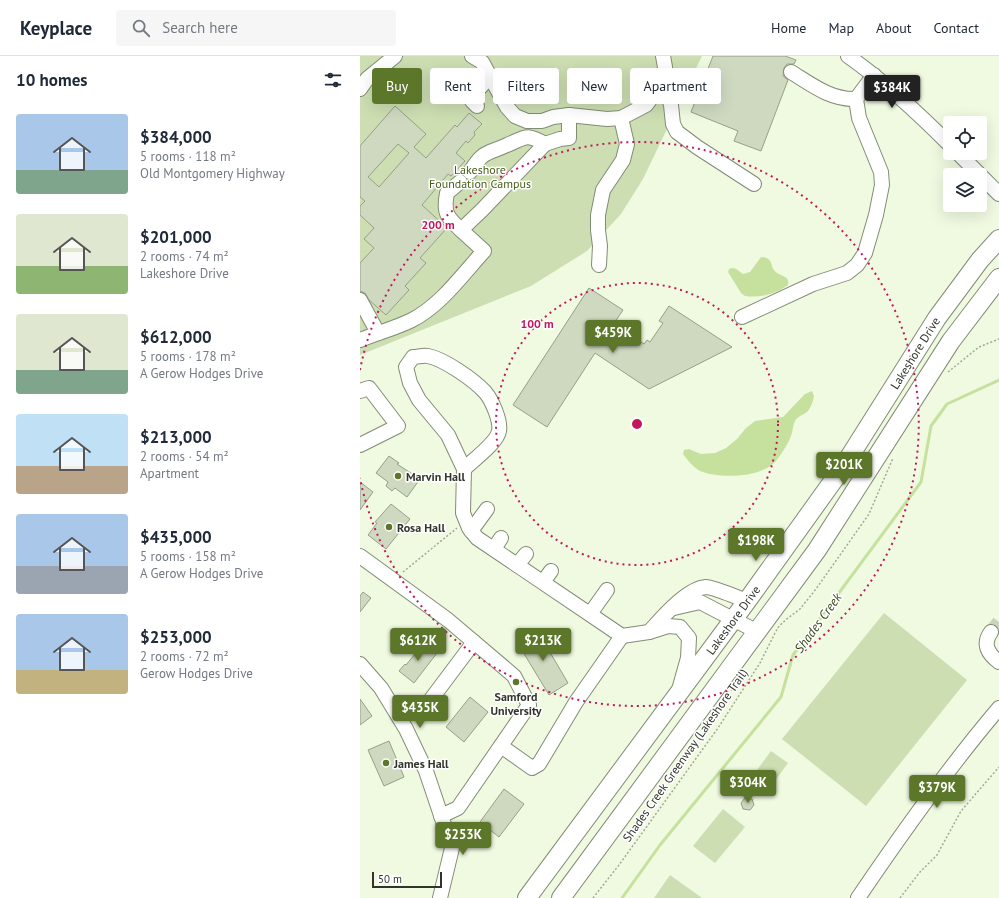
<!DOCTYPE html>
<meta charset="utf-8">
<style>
body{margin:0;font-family:"PT Sans",sans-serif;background:#f6f6f7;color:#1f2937;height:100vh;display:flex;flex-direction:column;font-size:15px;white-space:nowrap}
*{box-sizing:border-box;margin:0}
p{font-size:13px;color:#747a83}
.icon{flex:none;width:22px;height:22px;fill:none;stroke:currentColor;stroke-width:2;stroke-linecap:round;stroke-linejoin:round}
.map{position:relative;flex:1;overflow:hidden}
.sheet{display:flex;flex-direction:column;background:#fff;width:360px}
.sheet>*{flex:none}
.hud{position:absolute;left:12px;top:12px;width:380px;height:36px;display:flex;gap:8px}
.buttons{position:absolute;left:583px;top:60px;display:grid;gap:8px}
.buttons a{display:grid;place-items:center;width:44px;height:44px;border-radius:4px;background:#fff;box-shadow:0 4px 16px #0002;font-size:20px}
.scale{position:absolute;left:12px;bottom:10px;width:70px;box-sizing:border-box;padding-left:4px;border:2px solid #31352b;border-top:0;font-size:11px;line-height:14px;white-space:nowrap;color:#31352b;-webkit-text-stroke:3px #fff;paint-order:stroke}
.price{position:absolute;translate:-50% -34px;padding:0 9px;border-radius:4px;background:#5d772a;color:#fff;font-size:13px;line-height:26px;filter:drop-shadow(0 1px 2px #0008)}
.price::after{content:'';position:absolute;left:50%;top:24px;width:12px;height:9px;margin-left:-6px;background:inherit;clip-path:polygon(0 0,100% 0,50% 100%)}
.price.current{background:#222;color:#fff}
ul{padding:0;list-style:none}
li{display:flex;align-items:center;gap:12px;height:100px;padding:0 16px}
li span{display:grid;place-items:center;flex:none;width:112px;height:80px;border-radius:4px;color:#555}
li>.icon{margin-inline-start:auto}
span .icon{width:48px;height:48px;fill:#fffc;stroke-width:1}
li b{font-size:17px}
h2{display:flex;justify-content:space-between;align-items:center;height:48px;padding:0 16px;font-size:17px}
.chip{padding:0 14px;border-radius:4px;background:#fff;box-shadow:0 4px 16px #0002;font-size:14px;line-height:36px}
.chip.current{background:#5d772a;color:#fff}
header{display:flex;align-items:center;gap:24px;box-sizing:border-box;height:56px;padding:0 20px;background:#fff;border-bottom:1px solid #e0e1e3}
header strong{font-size:19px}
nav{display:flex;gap:22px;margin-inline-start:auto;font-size:14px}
.search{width:280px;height:36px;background:#f6f6f7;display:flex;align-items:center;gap:10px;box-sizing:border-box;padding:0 14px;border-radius:4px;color:#747a83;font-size:15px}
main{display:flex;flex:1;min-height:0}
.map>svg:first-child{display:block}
.green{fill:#ccdeb2}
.water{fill:#c6e19d}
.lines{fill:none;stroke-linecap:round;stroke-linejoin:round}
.stream{stroke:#c6e19d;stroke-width:3}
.building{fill:#cfd9c0;stroke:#96a088;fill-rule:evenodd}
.minor-tunnel{stroke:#cad3bd;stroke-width:14;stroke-dasharray:14 7;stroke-linecap:butt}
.minor-casing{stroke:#828c75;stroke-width:16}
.major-casing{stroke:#828c75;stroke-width:20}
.path{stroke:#a2a996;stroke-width:1.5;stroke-dasharray:2 2;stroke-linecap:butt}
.minor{stroke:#fff;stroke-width:14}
.major{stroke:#fff;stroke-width:18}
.ring{fill:none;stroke:#c2185b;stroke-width:2;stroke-dasharray:2 4}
.poi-dot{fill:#5d772a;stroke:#fff;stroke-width:1.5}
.labels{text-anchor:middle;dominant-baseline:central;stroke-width:3;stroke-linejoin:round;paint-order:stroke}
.park-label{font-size:12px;fill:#485f18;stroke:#fff}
.street-label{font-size:12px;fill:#31352b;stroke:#fff}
.poi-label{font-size:12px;font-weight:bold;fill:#31352b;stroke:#fff;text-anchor:start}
.water-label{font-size:13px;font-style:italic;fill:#354514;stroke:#fff}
.centre{fill:#c2185b;stroke:#fff;stroke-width:2}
.ring-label{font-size:12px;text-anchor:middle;font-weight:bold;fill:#c2185b;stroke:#fff;stroke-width:3;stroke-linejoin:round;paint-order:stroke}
</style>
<header>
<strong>Keyplace</strong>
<div class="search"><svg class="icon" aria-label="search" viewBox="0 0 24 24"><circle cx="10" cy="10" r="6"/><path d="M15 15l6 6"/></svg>Search here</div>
<nav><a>Home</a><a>Map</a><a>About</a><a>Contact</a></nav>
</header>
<main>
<section class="sheet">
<h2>10 homes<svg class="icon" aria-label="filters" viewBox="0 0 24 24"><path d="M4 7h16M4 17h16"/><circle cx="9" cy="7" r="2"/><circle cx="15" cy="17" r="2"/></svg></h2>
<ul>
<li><span style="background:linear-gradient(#a9c7e8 70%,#7fa58c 0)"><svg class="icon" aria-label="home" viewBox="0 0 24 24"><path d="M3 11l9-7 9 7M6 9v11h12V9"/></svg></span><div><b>$384,000</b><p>5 rooms · 118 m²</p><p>Old Montgomery Highway</p></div></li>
<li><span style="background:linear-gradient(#dfe7d0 65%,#8fb573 0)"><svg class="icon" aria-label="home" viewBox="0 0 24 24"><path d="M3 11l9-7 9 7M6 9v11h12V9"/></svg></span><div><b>$201,000</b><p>2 rooms · 74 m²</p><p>Lakeshore Drive</p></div></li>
<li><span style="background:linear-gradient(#dfe7d0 70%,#7fa58c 0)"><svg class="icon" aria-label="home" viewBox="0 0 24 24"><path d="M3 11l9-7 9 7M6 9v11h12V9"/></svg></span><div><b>$612,000</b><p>5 rooms · 178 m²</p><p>A Gerow Hodges Drive</p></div></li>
<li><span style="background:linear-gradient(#bfe0f5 65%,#b9a48a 0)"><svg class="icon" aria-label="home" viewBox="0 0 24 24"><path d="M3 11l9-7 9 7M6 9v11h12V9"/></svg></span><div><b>$213,000</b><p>2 rooms · 54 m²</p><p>Apartment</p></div></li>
<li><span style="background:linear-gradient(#a9c7e8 65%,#9aa5b1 0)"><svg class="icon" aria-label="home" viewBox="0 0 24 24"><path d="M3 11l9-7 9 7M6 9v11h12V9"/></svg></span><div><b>$435,000</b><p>5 rooms · 158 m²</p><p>A Gerow Hodges Drive</p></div></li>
<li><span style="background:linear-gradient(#a9c7e8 70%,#c2b280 0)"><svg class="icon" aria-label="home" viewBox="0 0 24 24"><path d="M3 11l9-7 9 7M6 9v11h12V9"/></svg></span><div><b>$253,000</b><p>2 rooms · 72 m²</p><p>Gerow Hodges Drive</p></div></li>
</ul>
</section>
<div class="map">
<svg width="639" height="842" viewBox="0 0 639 842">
<rect width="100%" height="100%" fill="#f0fae1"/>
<g class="green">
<path d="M0 0H342L283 123 261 158 227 195 171 230 0 299Z"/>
<path d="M524 557 607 624 506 750 422 683Z"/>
<path d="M411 695 428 707 406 737 389 725Z"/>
<path d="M363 753 385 771 355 807 333 790Z"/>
<path d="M310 819 342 842H294Z"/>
</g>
<g class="water">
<path d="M401 201C415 202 409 211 416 216 421 221 430 219 428 229 416 238 401 242 385 240L381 237 368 216 369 213C375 210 378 215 383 218L390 216Z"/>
<path d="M452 335 454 340C453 345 451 352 447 356 443 359 438 360 435 365 433 368 433 373 432 377 429 387 422 397 416 405 401 422 359 423 340 415 333 411 328 405 323 398L324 394 329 393 341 398 355 397 366 392 377 383 386 372 395 365 423 361 445 338Z"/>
</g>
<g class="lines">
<path class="stream" d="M262 842 300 789 421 641 433 599 561 426 571 370 587 348 639 324"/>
</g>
<g class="building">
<path d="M353 0H425L436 4 434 8H427L424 12 423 20 428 24 401 95 374 85 378 75 331 56Z"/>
<path d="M35 50 66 78 54 91 66 102 95 69 97 71 109 57 122 68 114 76 115 79 108 87 106 85 96 97 105 105 91 120 88 118 62 149 87 172 60 202 66 207 45 230 49 234 26 259 9 244 5 237 0 235V207L14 192 4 183 14 172 0 159V150L5 145 0 141V90ZM38 88 49 97 19 131 8 121Z"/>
<path d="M229 232 263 254 247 278 264 289 267 284 274 288 277 283 284 288 287 284 290 286 303 267 299 265 309 250 372 291 289 333 235 297 187 371 153 349Z"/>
<path d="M29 400 39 407 37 408 60 423 47 441 35 432 32 435 26 430 28 426 16 417Z"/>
<path d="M0 426 13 436 0 454Z"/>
<path d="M31 448 50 463 26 493 8 479 17 467 15 466Z"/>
<path d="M3 536 11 542 0 556V540Z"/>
<path d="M177 574 208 627 189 639 157 586Z"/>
<path d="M61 585 77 597 54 627 39 615 45 608 46 609 59 593 56 590Z"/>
<path d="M110 641 128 656 104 686 86 671Z"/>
<path d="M0 643 12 660 0 669Z"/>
<path d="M29 685 44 721 24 730 8 694Z"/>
<path d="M144 733 164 748 139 781 120 766Z"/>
<path d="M385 742 392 743 394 749 390 754 383 753 381 747Z"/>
</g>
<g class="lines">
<path class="minor-tunnel" d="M631 576 639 566"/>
<defs>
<g id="minor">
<path d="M112 0 122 6 147 51 155 60 167 65H182L193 61 209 59 247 63 261 62 286 49 302 28 305 11 303 0"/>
<path d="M488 0C525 26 558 57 590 89"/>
<path d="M431 16C452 29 471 44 496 43"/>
<path d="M302 28 307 35 311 49 313 68 317 76 337 91 394 128"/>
<path d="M0 33 7 23 35 0"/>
<path d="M117 50 112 45V40L130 21"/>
<path d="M598 97 620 119"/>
<path d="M110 116C124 94 125 99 147 89 165 82 165 76 185 88"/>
<path d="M620 119 639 138"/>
<path d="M100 126 87 137C83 157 87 161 101 174"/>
<path d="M239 209 240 190 238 174V159L243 134 263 104 267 88 261 62"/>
<path d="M0 244 18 277"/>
<path d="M382 261 453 228 487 217 497 209 505 197 516 159 522 129 521 116 499 62 496 43 514 19"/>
<path d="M0 284C17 277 36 272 52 264 81 249 102 219 124 195L101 174 122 154 185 88 200 83 209 82V59"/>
<path d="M0 335 9 332 38 370 0 389"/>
<path d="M104 413C113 404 137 387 139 375 141 365 132 344 125 336 114 324 84 303 68 300 63 299 58 301 53 301L46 311 50 327 59 344 88 379 104 413 103 457 109 472 117 482 262 580 289 576C301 563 327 532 346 531 353 531 379 542 387 545"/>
<path d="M111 475 127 453"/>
<path d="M134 493 141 482"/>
<path d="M0 500 88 564 154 620 169 649 98 752 81 760"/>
<path d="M157 509 166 498"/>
<path d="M183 526 191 515"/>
<path d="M314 552 340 546 396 575"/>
<path d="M230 558 247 534"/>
<path d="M289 576 308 570 320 571 329 582 328 602 319 634"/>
<path d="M631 576C622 588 628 598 639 606"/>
<path d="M0 608 21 632 46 673 66 715 92 792 80 842"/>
<path d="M69 646 114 586"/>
<path d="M141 690 172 712 179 708 216 646 262 580"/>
<path d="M498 842C542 777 588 712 639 652"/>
</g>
<g id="major">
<path d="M167 842 387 545 483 411 577 262 620 204 639 183"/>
<path d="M201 842 457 494 591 285 639 222"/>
</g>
</defs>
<use href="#minor" class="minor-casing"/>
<use href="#major" class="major-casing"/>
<g class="path">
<path d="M588 316 619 291 639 283"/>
<path d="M43 516 97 472"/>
<path d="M233 842 259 809 358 672 400 607 415 577 419 570 428 562 440 553 456 533 509 458 533 402"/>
<path d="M540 842 560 816 577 799 601 755 639 711"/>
</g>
<use href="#minor" class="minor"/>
<use href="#major" class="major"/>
</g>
<g class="ring">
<circle cx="277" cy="368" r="141"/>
<path d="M0 314A282 282 0 1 1 0 422"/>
</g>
<g class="poi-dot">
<circle cx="38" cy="420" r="4"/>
<circle cx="29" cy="471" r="4"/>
<circle cx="156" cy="626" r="4"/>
<circle cx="26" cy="707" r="4"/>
</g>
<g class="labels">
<g class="park-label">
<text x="120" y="113">Lakeshore<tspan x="120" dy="14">Foundation Campus</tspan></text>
</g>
<g class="street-label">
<text transform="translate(555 297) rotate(-58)">Lakeshore Drive</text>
<text transform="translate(373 564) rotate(-54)">Lakeshore Drive</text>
<text transform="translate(325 699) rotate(-55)">Shades Creek Greenway (Lakeshore Trail)</text>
</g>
<g class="poi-label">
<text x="46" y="420">Marvin Hall</text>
<text x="37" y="471">Rosa Hall</text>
<text x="156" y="640" text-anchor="middle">Samford<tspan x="156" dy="14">University</tspan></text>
<text x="34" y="707">James Hall</text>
</g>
<g class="water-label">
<text transform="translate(458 567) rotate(-54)">Shades Creek</text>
</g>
</g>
<circle cx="277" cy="368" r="6" class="centre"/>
<g class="ring-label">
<text x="78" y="173">200 m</text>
<text x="177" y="272">100 m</text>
</g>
</svg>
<div class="buttons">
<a><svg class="icon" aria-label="locate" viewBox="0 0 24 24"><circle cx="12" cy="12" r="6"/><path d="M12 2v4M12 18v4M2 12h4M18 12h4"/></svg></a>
<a><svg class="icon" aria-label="layers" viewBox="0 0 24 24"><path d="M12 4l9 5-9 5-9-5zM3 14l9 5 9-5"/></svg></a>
</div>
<div class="scale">50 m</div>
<b class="price current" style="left:532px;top:53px">$384K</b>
<b class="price" style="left:253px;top:298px">$459K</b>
<b class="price" style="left:484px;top:430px">$201K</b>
<b class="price" style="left:396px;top:506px">$198K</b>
<b class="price" style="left:58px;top:606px">$612K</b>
<b class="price" style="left:183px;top:606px">$213K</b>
<b class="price" style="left:60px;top:673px">$435K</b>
<b class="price" style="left:388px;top:748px">$304K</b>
<b class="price" style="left:577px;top:753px">$379K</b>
<b class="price" style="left:103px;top:800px">$253K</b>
<div class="hud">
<a class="chip current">Buy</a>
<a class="chip">Rent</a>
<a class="chip">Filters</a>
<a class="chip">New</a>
<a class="chip">Apartment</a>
</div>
</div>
</main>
